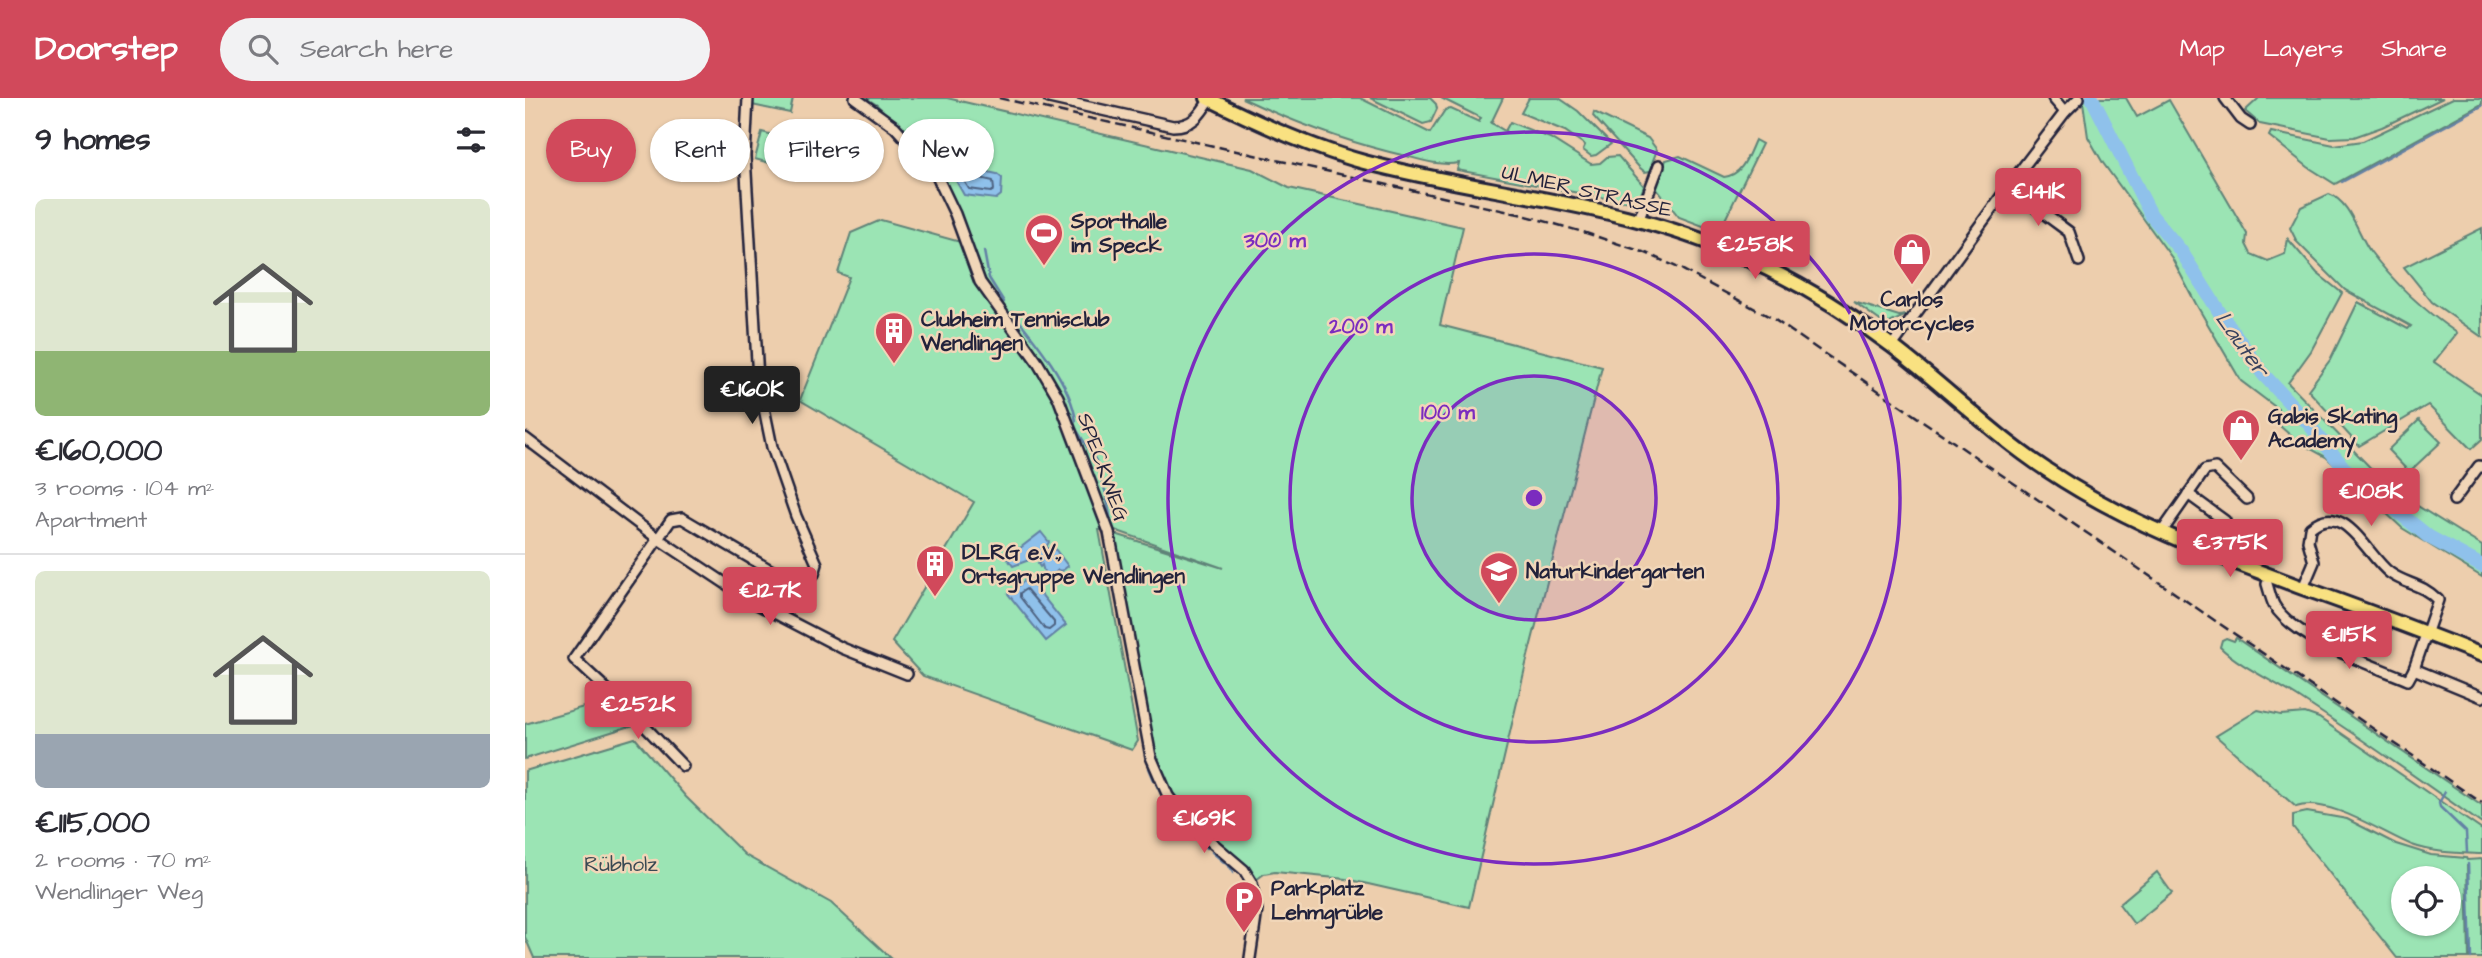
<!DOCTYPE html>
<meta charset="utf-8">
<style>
body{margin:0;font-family:"Architects Daughter",sans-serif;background:#f2f2f3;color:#2b2b33;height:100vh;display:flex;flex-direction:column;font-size:26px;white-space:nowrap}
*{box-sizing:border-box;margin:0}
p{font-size:23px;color:#7c7c81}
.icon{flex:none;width:38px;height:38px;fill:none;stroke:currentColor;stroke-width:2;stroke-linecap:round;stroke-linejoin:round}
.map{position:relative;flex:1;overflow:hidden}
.sheet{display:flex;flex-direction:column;background:#fff;width:525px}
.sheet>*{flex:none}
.guide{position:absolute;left:21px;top:21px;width:665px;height:63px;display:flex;gap:14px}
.fabs{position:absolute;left:1866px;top:768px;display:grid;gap:14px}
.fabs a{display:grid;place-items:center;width:70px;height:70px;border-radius:50%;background:#fff;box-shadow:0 2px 5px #0004;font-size:35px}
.price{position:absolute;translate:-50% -60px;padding:0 16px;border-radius:7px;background:#d1495b;color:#fff;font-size:23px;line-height:46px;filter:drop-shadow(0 2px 4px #0008)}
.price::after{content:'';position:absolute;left:50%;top:42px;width:21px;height:16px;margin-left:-10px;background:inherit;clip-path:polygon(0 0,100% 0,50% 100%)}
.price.on{background:#222;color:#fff}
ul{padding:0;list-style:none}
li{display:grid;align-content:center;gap:14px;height:371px;padding:0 35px}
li+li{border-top:2px solid #e1e1e2}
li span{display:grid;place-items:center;height:217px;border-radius:10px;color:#555}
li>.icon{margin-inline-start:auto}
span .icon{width:126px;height:126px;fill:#fffc;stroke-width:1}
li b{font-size:30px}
h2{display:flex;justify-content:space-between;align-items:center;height:84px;padding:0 35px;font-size:30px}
.pill{padding:0 24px;border-radius:32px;background:#fff;box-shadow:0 2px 5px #0004;font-size:24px;line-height:63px}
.pill.on{background:#d1495b;color:#fff}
header{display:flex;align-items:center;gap:42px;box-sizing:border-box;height:98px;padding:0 35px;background:#d1495b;color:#fff}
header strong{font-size:33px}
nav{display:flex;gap:38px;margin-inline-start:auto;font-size:24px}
.search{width:490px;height:63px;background:#f2f2f3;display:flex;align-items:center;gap:18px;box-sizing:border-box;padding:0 24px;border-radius:38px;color:#7c7c81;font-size:26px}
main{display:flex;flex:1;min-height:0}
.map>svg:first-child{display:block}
.green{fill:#9be4b4;stroke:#5e8378;stroke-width:2;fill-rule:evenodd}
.water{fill:#8fc1eb;stroke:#6381a5;stroke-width:2}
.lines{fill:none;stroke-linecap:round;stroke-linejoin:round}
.shore{stroke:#4e6281;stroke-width:2}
.stream{stroke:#6381a5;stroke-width:2.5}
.river{stroke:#8fc1eb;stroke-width:14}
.minor-casing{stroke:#22223b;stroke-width:14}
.major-casing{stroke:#22223b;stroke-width:18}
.minor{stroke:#f1d6b8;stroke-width:9}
.major{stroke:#f9e181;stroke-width:12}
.rail{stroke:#22223b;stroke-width:2.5;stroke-dasharray:10 5;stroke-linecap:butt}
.ring{fill:none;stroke:#7b2cbf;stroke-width:3.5}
.labels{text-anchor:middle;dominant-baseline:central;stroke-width:5;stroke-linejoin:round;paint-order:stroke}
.street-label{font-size:21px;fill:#22223b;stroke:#f1d6b8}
.poi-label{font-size:21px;font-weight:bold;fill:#22223b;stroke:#f1d6b8;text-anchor:start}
.park-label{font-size:21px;fill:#3a4953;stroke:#f1d6b8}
.water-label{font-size:23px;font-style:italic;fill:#38425e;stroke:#f1d6b8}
.centre{fill:#7b2cbf;stroke:#f1d6b8;stroke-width:3.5}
.ring-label{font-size:21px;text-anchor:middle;font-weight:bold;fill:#7b2cbf;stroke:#f1d6b8;stroke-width:5;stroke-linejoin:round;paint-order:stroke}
</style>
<header>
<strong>Doorstep</strong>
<div class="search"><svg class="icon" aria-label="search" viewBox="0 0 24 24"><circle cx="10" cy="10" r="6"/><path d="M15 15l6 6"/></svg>Search here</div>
<nav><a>Map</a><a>Layers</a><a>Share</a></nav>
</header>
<main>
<section class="sheet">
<h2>9 homes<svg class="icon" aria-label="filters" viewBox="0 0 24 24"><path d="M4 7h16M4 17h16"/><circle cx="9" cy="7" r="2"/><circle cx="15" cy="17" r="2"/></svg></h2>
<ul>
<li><span style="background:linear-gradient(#dfe7d0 70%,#8fb573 0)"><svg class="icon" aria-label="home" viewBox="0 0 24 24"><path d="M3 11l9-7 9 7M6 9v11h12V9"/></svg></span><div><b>€160,000</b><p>3 rooms · 104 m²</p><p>Apartment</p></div></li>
<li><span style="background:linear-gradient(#dfe7d0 75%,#9aa5b1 0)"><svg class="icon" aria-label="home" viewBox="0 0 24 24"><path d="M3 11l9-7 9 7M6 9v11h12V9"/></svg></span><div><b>€115,000</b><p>2 rooms · 70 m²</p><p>Wendlinger Weg</p></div></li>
</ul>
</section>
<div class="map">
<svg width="1957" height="860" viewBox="0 0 1957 860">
<rect width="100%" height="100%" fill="#edcead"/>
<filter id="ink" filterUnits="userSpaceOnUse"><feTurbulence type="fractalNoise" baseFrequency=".0143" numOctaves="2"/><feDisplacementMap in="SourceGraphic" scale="14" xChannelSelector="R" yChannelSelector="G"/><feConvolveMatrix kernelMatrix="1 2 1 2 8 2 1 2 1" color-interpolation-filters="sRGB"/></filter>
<g filter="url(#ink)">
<g class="green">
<path d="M229 0H268L265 15 227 7Z"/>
<path d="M341 0H422L727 71 764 90 938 129 915 227 1077 269 1001 566 944 809 821 781 750 774 739 776 727 785 664 725 643 698 626 659 584 434 698 470 587 431 574 432 613 643 607 652 398 578 367 544 449 404 275 302 324 179 313 175 326 135 356 122 446 147 409 62 352 7Z"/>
<path d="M717 0H835L905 35 920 12 926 11 954 24 956 20 916 0H978L966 25 968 26 980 33 985 24 1025 40 1066 66 1075 65 1082 59 1093 58 1119 88 1114 101 1096 103 932 72 934 65C915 68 899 63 881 58 824 45 770 25 717 0Z"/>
<path d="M845 0H905L911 6 912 11 906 24 898 26Z"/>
<path d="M1004 0H1034L1053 13 1086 46 1071 57 1066 58 1058 52 1060 47 1040 33 996 15Z"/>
<path d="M1553 0H1601L1612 19 1644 2 1722 136 1721 146 1726 156 1743 163 1760 156 1763 141 1792 175 1817 195 1786 253 1763 285 1867 392 1957 448V479L1877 430 1801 359 1773 344 1756 329 1753 311 1716 283 1671 206 1647 160 1578 65 1563 39 1558 4Z"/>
<path d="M1734 0H1918L1857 29 1829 39 1805 40 1735 26 1720 13Z"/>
<path d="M1928 0H1957V6L1810 86 1783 69 1744 38 1746 34 1809 47 1838 43Z"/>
<path d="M1069 14 1123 40 1132 52 1127 65 1129 68 1125 73 1120 74 1114 69 1068 18Z"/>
<path d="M237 34 277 45 270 72 230 61Z"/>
<path d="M1230 42 1237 46 1194 134 1154 119 1131 90 1141 62 1155 58 1199 79C1218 77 1223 57 1230 42Z"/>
<path d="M1804 96C1825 103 1833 136 1845 153 1870 186 1898 212 1932 235L1909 264 1957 297V341L1946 351 1903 307 1834 348 1783 292 1805 262 1833 204 1883 231 1886 228 1820 192 1772 144 1765 130 1776 109Z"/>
<path d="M1957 130V239L1907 204 1879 169Z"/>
<path d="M1329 204 1374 218 1381 217 1361 227Z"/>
<path d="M1894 322 1916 344 1884 374 1863 352Z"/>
<path d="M1701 540 1709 543 1711 540 1957 708V726C1897 683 1837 641 1776 601 1752 585 1714 568 1695 549L1697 542Z"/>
<path d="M86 601 115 625 0 661V626Z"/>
<path d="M1733 612 1756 617 1780 615 1794 620 1957 732V756C1934 755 1909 755 1887 747 1857 735 1804 698 1771 709L1691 638Z"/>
<path d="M110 640 161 699 220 757 306 805 366 860H9L0 839V673Z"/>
<path d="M1782 714 1822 721 1871 746 1906 757 1941 760 1942 762 1957 761V860H1946L1942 767 1944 860H1872L1768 729V717ZM1878 780H1923V826H1878Z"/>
<path d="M1632 774 1647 795 1609 826 1594 806Z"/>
</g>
<g class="water">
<path d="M435 68 472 76 477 80 476 97 471 101 439 97 430 81 431 70Z"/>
<path d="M516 434 524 444 521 449 526 453 530 451 543 468 537 473 533 472 526 479 520 478 517 467 515 469 513 466 516 463 512 459 488 468 482 460Z"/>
<path d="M503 480 541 527 521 543 483 496Z"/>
</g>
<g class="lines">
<g class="shore">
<path d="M442 77 468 83 469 92 466 94 444 91 438 81Z"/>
<path d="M501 491 529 524V528L524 532 520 531 495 499V495Z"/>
</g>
<g class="stream">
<path d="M1817 84 1957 8"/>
<path d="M459 153 464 180 479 204"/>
<path d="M487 214C511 243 546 286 551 323"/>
<path d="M551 331 571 363 581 396 587 429"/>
<path d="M624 670 629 682"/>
<path d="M631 686 636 696"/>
<path d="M1920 694 1914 705 1915 709 1941 734 1942 754"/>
<path d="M640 702 650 716"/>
<path d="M654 722 669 738"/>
<path d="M674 741 682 750"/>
<path d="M687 754 706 770 708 775"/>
<path d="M1943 766 1946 860"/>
</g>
<path class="river" d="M1567 0 1626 117 1656 153 1695 215 1738 276 1783 325 1819 370 1904 439 1957 468"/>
<defs>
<g id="minor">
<path d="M330 0 370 29 409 72 430 116 455 184 513 265 533 299 584 434 626 659 643 698 664 725 719 772 727 785 732 812 725 860"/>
<path d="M524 0 648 28C668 28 675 17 685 1"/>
<path d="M1528 0 1540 14"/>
<path d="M1700 0 1716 21 1725 27"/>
<path d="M1483 89 1544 134 1554 163"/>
<path d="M1114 121 1134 67"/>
<path d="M1367 248 1483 89 1540 14 1554 0"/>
<path d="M0 340 132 440 230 505 317 550 382 576"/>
<path d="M1663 396 1700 423"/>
<path d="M1929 402 1954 368 1957 369"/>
<path d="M1636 435 1680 372 1690 370 1722 401"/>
<path d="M1742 486C1744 492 1746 501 1749 507 1769 541 1847 567 1883 582L1889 571 1913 502C1896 485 1882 487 1865 475 1842 458 1819 400 1785 430L1783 443 1789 464 1778 490"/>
<path d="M1889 571 1957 599"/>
<path d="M158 668 106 614 49 561 146 422 157 420 254 477C268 481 276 483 289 476L292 466 271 418 247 349 233 281 220 58 223 0"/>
</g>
<path id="major" d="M682 0C732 25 785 49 839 64 967 98 1101 104 1222 161 1273 184 1322 214 1367 248 1420 288 1467 336 1522 372 1601 425 1689 457 1778 490 1838 511 1898 534 1957 557"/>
</defs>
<use href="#minor" class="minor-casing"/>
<use href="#major" class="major-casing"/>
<use href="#minor" class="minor"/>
<use href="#major" class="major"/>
<path class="rail" d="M474 0 998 117 1058 134 1121 155 1156 171 1247 220 1957 705"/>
</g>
</g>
<circle cx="1009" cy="400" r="122" fill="#7b2cbf" fill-opacity=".12"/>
<g class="ring">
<circle cx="1009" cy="400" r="122"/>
<circle cx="1009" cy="400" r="244"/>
<circle cx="1009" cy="400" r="366"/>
</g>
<defs>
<symbol id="stadium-pin" viewBox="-11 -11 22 30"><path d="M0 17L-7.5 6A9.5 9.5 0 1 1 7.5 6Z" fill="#d1495b" stroke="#f1d6b8"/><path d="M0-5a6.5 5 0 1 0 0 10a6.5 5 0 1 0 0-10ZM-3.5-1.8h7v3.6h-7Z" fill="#fff"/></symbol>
<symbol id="shop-pin" viewBox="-11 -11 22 30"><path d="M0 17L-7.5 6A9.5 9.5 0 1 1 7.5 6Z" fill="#d1495b" stroke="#f1d6b8"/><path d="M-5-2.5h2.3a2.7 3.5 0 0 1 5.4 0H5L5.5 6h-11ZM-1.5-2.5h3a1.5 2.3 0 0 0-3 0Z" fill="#fff"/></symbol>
<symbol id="building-pin" viewBox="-11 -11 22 30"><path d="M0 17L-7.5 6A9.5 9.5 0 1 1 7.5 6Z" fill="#d1495b" stroke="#f1d6b8"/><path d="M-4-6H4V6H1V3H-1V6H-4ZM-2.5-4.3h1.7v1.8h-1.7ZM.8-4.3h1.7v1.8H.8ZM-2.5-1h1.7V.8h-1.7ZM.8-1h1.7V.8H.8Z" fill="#fff"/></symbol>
<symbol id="school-pin" viewBox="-11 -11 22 30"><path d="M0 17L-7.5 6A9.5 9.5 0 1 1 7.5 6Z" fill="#d1495b" stroke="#f1d6b8"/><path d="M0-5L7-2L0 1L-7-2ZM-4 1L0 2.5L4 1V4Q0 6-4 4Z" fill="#fff"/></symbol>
<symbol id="parking-pin" viewBox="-11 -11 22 30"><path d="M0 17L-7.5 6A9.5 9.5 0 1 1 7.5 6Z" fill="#d1495b" stroke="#f1d6b8"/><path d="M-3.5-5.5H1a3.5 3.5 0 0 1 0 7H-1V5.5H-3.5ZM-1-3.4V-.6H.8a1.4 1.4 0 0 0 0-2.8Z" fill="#fff"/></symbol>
</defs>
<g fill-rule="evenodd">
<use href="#stadium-pin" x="497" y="113" width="44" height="60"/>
<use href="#shop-pin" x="1365" y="132" width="44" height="60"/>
<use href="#building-pin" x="347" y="211" width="44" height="60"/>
<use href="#shop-pin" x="1694" y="308" width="44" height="60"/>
<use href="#building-pin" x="388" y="444" width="44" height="60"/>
<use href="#school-pin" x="952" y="451" width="44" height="60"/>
<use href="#parking-pin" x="697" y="780" width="44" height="60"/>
</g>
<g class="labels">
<g class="street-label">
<text transform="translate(1062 93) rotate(13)">ULMER STRASSE</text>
<text transform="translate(578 369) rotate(70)">SPECKWEG</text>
</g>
<g class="poi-label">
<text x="546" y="123">Sporthalle<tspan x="546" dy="24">im Speck</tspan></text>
<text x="1387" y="201" text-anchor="middle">Carlos<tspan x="1387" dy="24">Motorcycles</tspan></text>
<text x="396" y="221">Clubheim Tennisclub<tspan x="396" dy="24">Wendlingen</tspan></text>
<text x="1743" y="318">Gabis Skating<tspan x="1743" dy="24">Academy</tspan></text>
<text x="437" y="454">DLRG e.V.,<tspan x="437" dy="24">Ortsgruppe Wendlingen</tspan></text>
<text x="1001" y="473">Naturkindergarten</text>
<text x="746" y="790">Parkplatz<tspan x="746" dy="24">Lehmgrüble</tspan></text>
</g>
<g class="park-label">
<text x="96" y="766">Rübholz</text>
</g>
<g class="water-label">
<text transform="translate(1717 246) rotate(54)">Lauter</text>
</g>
</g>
<circle cx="1009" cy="400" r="10" class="centre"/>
<g class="ring-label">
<text x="750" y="149">300 m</text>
<text x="836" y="235">200 m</text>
<text x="923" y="321">100 m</text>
</g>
</svg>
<div class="fabs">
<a><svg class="icon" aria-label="locate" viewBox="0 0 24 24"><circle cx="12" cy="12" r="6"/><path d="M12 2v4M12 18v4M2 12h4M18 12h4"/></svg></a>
</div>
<b class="price" style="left:1513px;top:130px">€141K</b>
<b class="price" style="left:1230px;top:183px">€258K</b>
<b class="price on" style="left:227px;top:328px">€160K</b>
<b class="price" style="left:1846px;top:430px">€108K</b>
<b class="price" style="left:1705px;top:481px">€375K</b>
<b class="price" style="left:245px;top:529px">€127K</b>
<b class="price" style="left:1824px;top:573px">€115K</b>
<b class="price" style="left:113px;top:643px">€252K</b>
<b class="price" style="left:679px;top:757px">€169K</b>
<div class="guide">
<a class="pill on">Buy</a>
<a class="pill">Rent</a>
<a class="pill">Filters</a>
<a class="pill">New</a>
</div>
</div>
</main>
